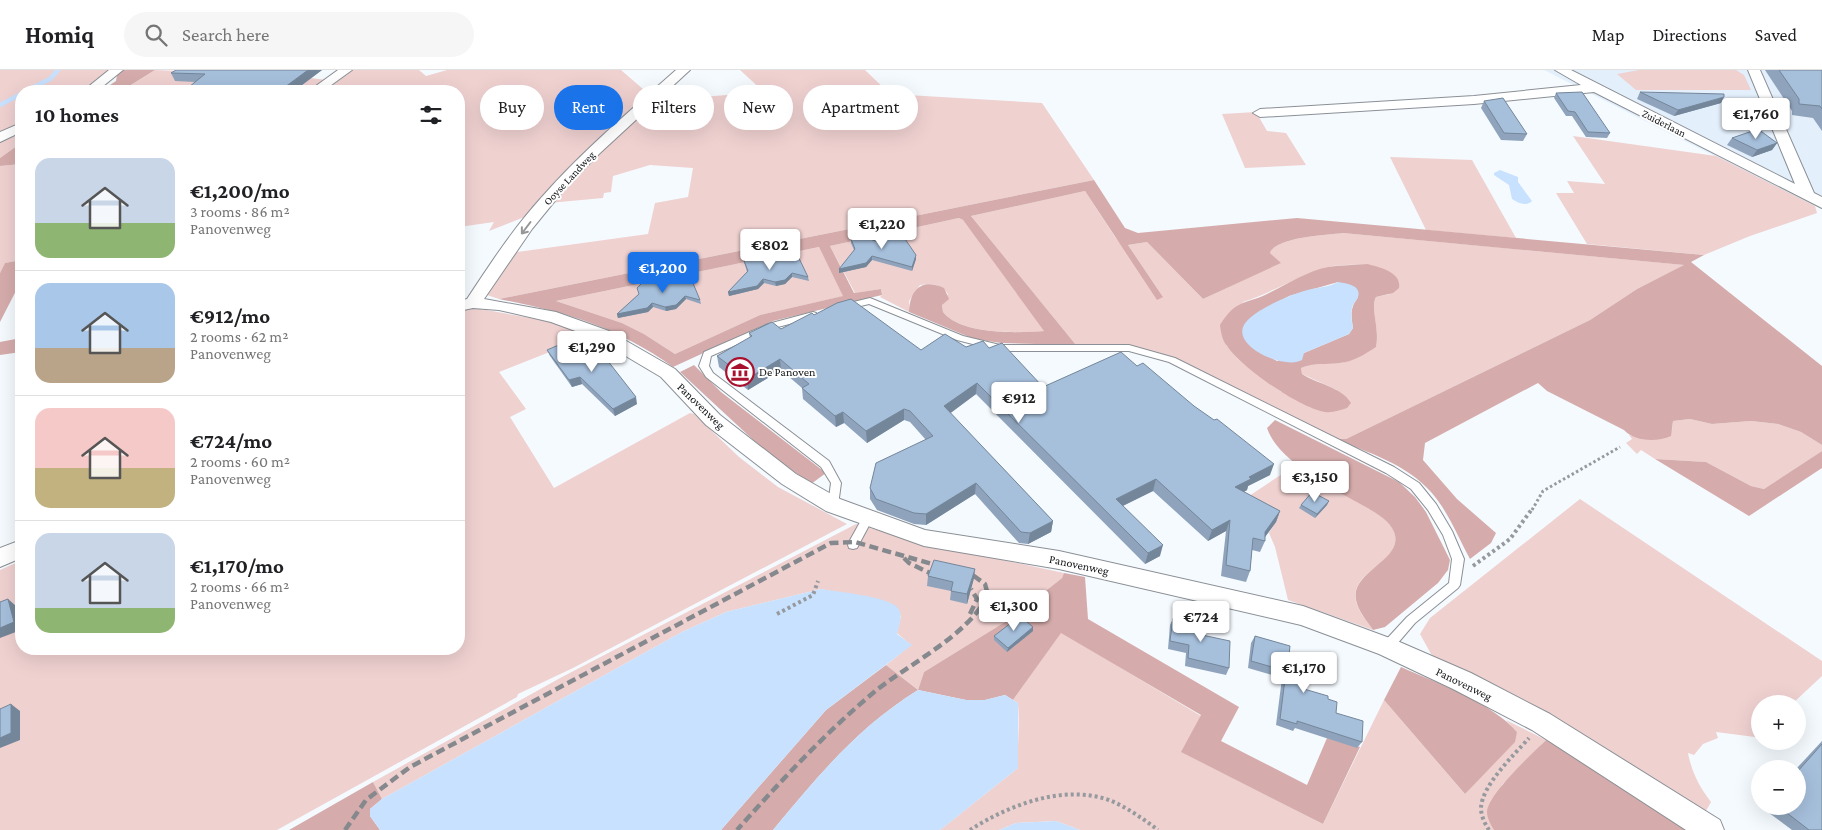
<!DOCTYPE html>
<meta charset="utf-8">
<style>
body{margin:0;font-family:"Crimson Pro",serif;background:#f6f6f6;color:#202124;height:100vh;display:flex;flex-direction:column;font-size:19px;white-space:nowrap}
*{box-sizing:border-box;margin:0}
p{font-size:16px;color:#757577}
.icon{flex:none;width:28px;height:28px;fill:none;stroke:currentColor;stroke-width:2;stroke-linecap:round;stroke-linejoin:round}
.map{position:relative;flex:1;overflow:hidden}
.side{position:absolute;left:15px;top:15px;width:450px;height:570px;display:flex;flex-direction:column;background:#fff;border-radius:20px;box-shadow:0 5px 20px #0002}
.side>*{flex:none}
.banner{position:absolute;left:480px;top:15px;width:475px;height:45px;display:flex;gap:10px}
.controls{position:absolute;left:1751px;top:625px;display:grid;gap:10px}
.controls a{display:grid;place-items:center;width:55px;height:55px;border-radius:50%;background:#fff;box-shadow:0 5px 20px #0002;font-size:25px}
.price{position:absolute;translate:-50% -42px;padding:0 11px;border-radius:5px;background:#fff;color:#222;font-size:16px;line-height:32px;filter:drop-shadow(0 1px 2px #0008)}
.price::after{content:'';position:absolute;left:50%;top:30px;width:15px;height:11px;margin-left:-8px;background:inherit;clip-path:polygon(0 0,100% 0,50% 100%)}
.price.active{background:#1a73e8;color:#fff}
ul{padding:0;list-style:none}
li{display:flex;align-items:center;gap:15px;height:125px;padding:0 20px}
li+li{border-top:1px solid #e0e0e0}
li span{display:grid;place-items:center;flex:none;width:140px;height:100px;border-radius:15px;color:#555}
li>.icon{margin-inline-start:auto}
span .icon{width:60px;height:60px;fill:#fffc;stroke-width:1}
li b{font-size:21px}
h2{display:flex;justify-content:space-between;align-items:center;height:60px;padding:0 20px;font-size:21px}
.pill{padding:0 18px;border-radius:22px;background:#fff;box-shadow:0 5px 20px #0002;font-size:18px;line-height:45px}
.pill.active{background:#1a73e8;color:#fff}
header{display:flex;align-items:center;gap:30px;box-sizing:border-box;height:70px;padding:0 25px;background:#fff;border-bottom:1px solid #e0e0e0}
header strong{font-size:24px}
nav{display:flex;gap:28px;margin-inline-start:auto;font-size:18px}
.search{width:350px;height:45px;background:#f6f6f6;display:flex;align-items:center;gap:12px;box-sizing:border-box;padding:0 18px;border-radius:28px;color:#757577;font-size:19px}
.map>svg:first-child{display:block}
.built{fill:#e4effc}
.green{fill:#efd1d0;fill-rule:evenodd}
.forest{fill:#d5acab;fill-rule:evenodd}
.water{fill:#c7e1fe}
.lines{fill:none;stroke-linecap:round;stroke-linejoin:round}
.stream{stroke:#c7e1fe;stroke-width:4.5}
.lane-casing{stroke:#8b9096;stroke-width:2}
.street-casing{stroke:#8b9096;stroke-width:2}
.path-far1{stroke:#969a9e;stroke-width:3;stroke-dasharray:2.5 2.5;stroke-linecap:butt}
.path{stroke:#969a9e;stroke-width:4;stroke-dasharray:3 3;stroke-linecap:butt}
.lane{fill:#fff;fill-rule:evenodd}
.street{fill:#fff;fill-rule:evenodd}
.rail{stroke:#85898d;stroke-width:4.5;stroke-dasharray:9 4.5;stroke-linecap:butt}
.wall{fill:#8fa4bc}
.shaded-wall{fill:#748699}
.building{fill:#a6bfdb;stroke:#748699}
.oneway{stroke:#959697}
.labels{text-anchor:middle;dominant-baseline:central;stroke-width:4;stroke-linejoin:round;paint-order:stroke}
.far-street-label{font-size:11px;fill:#131518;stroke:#fff}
.poi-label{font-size:12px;fill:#131518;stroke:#fff;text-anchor:start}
.street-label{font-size:12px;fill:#131518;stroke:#fff}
</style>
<header>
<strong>Homiq</strong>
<div class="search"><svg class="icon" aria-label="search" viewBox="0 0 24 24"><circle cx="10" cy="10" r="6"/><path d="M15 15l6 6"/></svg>Search here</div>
<nav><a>Map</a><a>Directions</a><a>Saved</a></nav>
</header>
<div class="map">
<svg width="1822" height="760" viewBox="0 0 1822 760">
<rect width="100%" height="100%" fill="#f5faff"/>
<path class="built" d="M1544 0H1822V139L1794 126Z"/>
<g class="green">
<path d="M0 0H113L97 14 84 21H21V54L0 65Z"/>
<path d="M155 0 296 6 326 10 308 21H121Z"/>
<path d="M351 0H419L426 6 447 0H621L651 26 527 146 489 161 494 152 459 157V21H319Z"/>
<path d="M740 0H865L890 24 1042 33 1094 110 499 229 487 225 486 220 510 183 648 164 655 133 688 127 693 98 650 95 613 106 611 122 604 123 603 128 549 133 652 31 764 22Z"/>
<path d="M1639 0H1736L1744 5 1751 20H1636L1617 4Z"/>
<path d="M1256 42 1267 61 1286 63 1306 95 1245 98 1222 44Z"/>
<path d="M21 60V73L0 88V71Z"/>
<path d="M1573 66 1716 86 1815 136 1817 143 1750 166 1704 185 1587 174 1556 123H1574L1567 111 1605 114Z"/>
<path d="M1390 87 1472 90 1516 168 1426 160Z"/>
<path d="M21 94V190L5 193 0 203V96Z"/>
<path d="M1085 121 1115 167 1163 227 1128 175 1147 172 1203 229 1280 193 1270 183C1275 167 1328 165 1343 163L1685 195 1637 219 1590 250 1346 369H1334L1201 302 1125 277 1076 275 971 146ZM1367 194 1390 224 1376 227C1370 239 1380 259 1376 277L1342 293 1311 294 1301 298 1302 304 1337 320 1281 322 1238 289 1226 275 1243 232C1271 223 1296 207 1325 198 1338 194 1353 195 1367 194Z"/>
<path d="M959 148 963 150 1045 261C1018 263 961 265 943 242L942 235 948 224C941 214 932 213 920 215L909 231V242L880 227 882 225 881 219 855 223 830 176Z"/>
<path d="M819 177 844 226 760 245 675 284 644 264 622 253 556 231Z"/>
<path d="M475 238 547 251 590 266 499 302 526 339 510 347 554 418 690 343 694 344 739 387 778 417 847 454 573 598 518 624 517 627 277 760H0V500L18 492 20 485 21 579H459V240Z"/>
<path d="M1690 349 1712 354 1751 351 1778 354 1801 362 1822 375V381L1764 419 1751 416 1706 392 1655 389 1641 380 1637 384 1626 373 1632 369 1629 365 1651 370 1672 360 1673 351Z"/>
<path d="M1297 394C1307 401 1316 408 1325 414 1343 426 1390 442 1395 465 1401 495 1342 502 1358 537 1361 545 1368 552 1373 560L1288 530 1275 477 1269 463 1276 451 1254 435 1237 434Z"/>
<path d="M1580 429 1822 591V606L1792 634H1760V663L1755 667 1716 662 1718 668 1703 674 1694 685 1688 683C1692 703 1699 716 1711 732L1702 748 1449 599 1431 584 1420 564 1430 548Z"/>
<path d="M856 454 918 472 1064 503 1062 508 1013 547 924 602 918 620 886 595 911 575 897 563 901 546 887 532 821 519 726 542 682 562 382 729 373 712 562 607Z"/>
<path d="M1061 562 1201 646 1182 682 1323 754 1384 630 1465 724 1517 662 1506 650 1546 670 1502 715 1494 760H1080L1056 751 1016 753 999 760H940L1018 698C1017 677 1020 655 1018 633L1013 630Z"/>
</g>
<g class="forest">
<path d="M122 0H155L121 21H101L116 11 117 5Z"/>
<path d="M21 73V94L0 96V88Z"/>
<path d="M1094 110 1125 158 1138 163 1297 148 1704 185 1691 192 1822 296V375L1801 362 1778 354 1751 351 1712 354 1690 349 1673 351 1671 366C1657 372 1635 372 1624 360L1547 321 1538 313 1425 373 1423 390 1457 429 1496 463 1491 473 1470 489C1458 467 1448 441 1431 422 1406 394 1368 382 1334 369H1346L1590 250 1637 219 1684 195 1343 163C1328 165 1275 167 1270 183L1281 193 1203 229 1147 172 1128 175 1163 227 1157 230 1085 121 971 146 1076 275 1001 273 974 269 909 242C910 219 922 208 944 218L949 229 942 235 943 242C961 265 1017 263 1044 261L963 150 959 148 830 176 854 223 881 219 882 225 773 251 673 297C615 256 568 243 499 229ZM819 177 843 226 760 245 675 284 644 264 622 253 556 231Z"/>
<path d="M21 190V211L0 252V203L5 193Z"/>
<path d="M1367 194C1379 197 1402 202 1399 218L1393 223 1376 227C1370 238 1380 259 1376 277 1365 284 1353 292 1340 293 1326 295 1314 292 1301 298L1302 304C1317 314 1342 317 1351 333L1347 338C1340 340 1333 343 1325 342 1299 338 1241 297 1227 276 1222 270 1221 262 1220 255 1236 229 1244 235 1267 224 1286 215 1307 201 1328 197 1341 195 1354 195 1367 194ZM1338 212 1358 227C1350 238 1351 245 1353 258L1349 264 1304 283 1277 291 1256 280 1252 247 1289 226Z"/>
<path d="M21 268V282L0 285V272Z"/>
<path d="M694 295 721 322 826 403 811 414 763 379 680 302Z"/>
<path d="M1275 350 1399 412 1415 427 1426 442 1450 490 1448 500 1438 513 1385 557 1373 560C1367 551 1358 541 1356 530 1350 501 1405 490 1394 462 1388 447 1367 438 1353 430 1326 415 1277 389 1267 358Z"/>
<path d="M1822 381V398L1749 446 1655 389 1706 392 1751 416 1764 419Z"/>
<path d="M1064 503 1085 507 1088 549 1239 637 1221 671 1307 715 1327 668 1360 677 1323 754 1181 682 1201 645 1061 563 1013 630 1005 625 985 630H966L918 620C857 658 819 705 773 760H721L826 640 886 595 918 620 924 602 1013 547 1062 508Z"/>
<path d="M1401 597C1435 612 1494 634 1517 662L1515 672 1465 724 1384 630Z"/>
<path d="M1546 670 1570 682 1692 760H1494C1491 755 1487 748 1487 742 1488 724 1532 684 1546 670Z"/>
<path d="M373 712 382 729 370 739V746L380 760H289Z"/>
</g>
<g class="water">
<path d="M1500 100 1518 107V112L1532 131C1526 137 1518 133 1512 129L1509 115 1494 105V103Z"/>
<path d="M1338 212C1345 213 1362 215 1358 227 1357 231 1353 233 1352 238 1350 245 1352 251 1353 258L1349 264 1304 283 1302 290C1285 300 1232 277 1244 255 1251 241 1290 225 1304 221 1316 217 1327 218 1338 212Z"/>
<path d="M821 519C837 522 886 526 897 537 904 544 899 555 897 564L912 575 826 640 721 760H380L370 746V739L382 729 682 562 726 542Z"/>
<path d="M918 620 966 630H985L1005 625 1018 633V698L940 760H773C819 705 857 658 918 620Z"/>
<path d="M1056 751 1080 760H999L1016 753Z"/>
</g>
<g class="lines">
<g class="stream">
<path d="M26 21 50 9 58 0"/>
<path d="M0 35 21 24"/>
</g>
<defs>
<g id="lane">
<path d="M870 228 963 266 1000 275H1129L1175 288 1394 397 1419 413 1436 434 1452 461 1464 489 1460 515 1458 518 1415 553 1391 581 1387 582 1383 581 1381 577 1383 573 1407 547 1449 513 1452 489 1443 465 1428 440 1411 419 1386 403 1169 292 1129 281H1000L957 270 869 234 844 240 840 237 841 235Z"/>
<path d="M813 242 816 243 817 245 816 247 774 258 711 286 709 296 713 303 829 391 841 413 838 435 837 438H829L828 435 831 413 821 397 706 307 699 296 704 282 768 254Z"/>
<path d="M868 444 872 445 873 448 857 478 853 479 849 478 848 475 849 472 864 445Z"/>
</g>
<g id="street">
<path d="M109 0H123L97 21H83Z"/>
<path d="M338 0H352L323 21H309Z"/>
<path d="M676 0H690L600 83 567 116 532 159 484 229 556 242 609 261 675 299 720 345 796 404 840 429 925 460 1059 481 1303 536 1395 570 1471 603 1550 644 1720 750 1724 760H1686L1532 660 1453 619 1379 584 1301 555 1059 499 924 476 826 441 782 414 706 355 661 307 597 269 551 252 499 240 473 238 459 241V231L467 229C490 194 513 159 541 128 582 81 630 41 676 0Z"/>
<path d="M1555 0H1571L1795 114 1748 0H1760L1814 123 1822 127V138L1594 22 1474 34 1260 47 1253 43 1260 39 1474 26 1581 15Z"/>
<path d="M21 53V62L0 72V62Z"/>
<path d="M21 470V488L0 497V478Z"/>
</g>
</defs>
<use href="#lane" class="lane-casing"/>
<use href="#street" class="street-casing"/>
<path class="path-far1" d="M1532 440 1543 421 1620 377"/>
<g class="path">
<path d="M1473 496 1510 469 1532 439"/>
<path d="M777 544 813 525 818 511"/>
<path d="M970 760C1009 735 1063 714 1109 730 1127 737 1143 749 1158 760"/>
<path d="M1489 760C1485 754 1481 746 1481 738 1482 715 1514 685 1529 668"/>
</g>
<use href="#lane" class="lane"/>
<use href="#street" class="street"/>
<g class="rail">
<path d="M904 488 909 493 932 504"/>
<path d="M970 544 977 529 971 519"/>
<path d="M345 760 366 730 410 697 831 473 855 472 974 506 985 514 988 525C968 566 908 594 873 623 824 664 780 712 737 760"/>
</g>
</g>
<g class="wall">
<path d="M322 0 294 21H184L196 12 175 11 171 3Z"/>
<path d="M1765 0H1822V61L1813 48 1792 45V41Z"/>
<path d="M1640 22 1721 33 1674 46 1637 29Z"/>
<path d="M1556 23 1610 63 1607 68 1586 67 1572 46H1566L1554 28Z"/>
<path d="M1484 31 1527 64 1523 71 1501 70 1481 38Z"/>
<path d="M1732 68 1777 73 1772 80 1752 87 1727 75Z"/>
<path d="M851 169 916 185V189L912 201 872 190 866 197 839 203 854 180 851 173Z"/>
<path d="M758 188 808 207 809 211 792 207 785 214 776 216 764 213 758 219 729 226 728 222 747 202 744 191Z"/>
<path d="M642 213 700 230 701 234 686 229 676 239 666 241 653 237 648 242 618 248 617 244 639 224Z"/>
<path d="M814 245 921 280 966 277 989 278 1043 317 1270 405 1248 416 1247 420 1244 422 1280 441 1276 452 1265 467V471L1260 482 1252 480 1250 501 1246 512 1221 506 1226 461 1208 471 1153 421 1123 436 1160 486 1145 494 976 324 950 343 1053 451 1051 462 1028 474 1019 473 975 424 926 455 914 454 877 440 870 429V418L926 370 910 352 904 350 867 373 844 353 836 357 803 329 802 318 781 300 748 320 719 297 717 286 750 268 749 263 781 259Z"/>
<path d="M547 280 593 290 637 334 615 346 582 314 572 317 550 286Z"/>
<path d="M1301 435H1327L1315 448 1299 438Z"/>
<path d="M928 506 974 508 967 534 950 530 951 521 927 516Z"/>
<path d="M1173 548 1202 565 1229 598 1226 605 1185 596 1186 583 1168 579 1170 555Z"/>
<path d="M1033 561 1007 582 994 570V566Z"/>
<path d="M1255 566 1288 594 1304 619 1328 629 1336 643 1362 672 1357 678 1295 658 1293 661 1276 655 1282 608 1248 598 1251 573Z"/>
<path d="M1822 671V760H1792L1761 737 1762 736H1798V699H1796Z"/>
</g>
<g class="shaded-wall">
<path d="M308 0H322L294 21H282L281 20Z"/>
<path d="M1724 27 1721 33 1674 46 1678 40Z"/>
<path d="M1777 73 1772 80 1752 87 1757 80Z"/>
<path d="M916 185V189L912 201V197Z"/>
<path d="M872 186V190L866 197 839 203V199Z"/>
<path d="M792 203V207L785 214 776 216 775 212Z"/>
<path d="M763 209 764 213 758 219 729 226 728 222Z"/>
<path d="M685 226 686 229 676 239 666 241 665 237Z"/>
<path d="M652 233 653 237 648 242 618 248 617 244Z"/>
<path d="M780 289 781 300 748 320 747 309Z"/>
<path d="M580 307 582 314 572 317 569 310Z"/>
<path d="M977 313 976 324 944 348V336Z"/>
<path d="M636 327 637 334 615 346 613 339Z"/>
<path d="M904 339V350L867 373 866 361Z"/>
<path d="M843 342 844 353 836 357 835 346Z"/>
<path d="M1274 394 1270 405 1248 416 1247 420 1231 429 1235 417 1249 407Z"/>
<path d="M1156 409 1153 421 1114 440 1116 429Z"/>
<path d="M976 413 975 424 926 455V444Z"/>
<path d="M1329 431 1327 435 1315 448 1317 444Z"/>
<path d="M1280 441 1276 452 1262 471 1265 462Z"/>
<path d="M1230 450 1226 461 1208 471 1212 460Z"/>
<path d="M1053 451 1051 462 1028 474 1030 463Z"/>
<path d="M1163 475 1160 486 1145 494 1148 483Z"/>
<path d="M975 499 974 508 967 534V524Z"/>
<path d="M8 529 16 536 21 555V560L0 568V558Z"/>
<path d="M1033 557V561L1007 582 1008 578Z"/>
<path d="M11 634 20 641V670L0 678V668Z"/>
</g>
<g class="building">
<path d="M176 0H308L281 20 271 19 269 21H184L205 4 171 3Z"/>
<path d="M1779 0H1822V39L1820 36 1799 34V29Z"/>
<path d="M1582 22 1610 63 1588 62 1575 42 1568 41 1556 23Z"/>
<path d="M1640 22 1724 24V27L1678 40Z"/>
<path d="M1503 28 1527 64 1504 63 1484 31Z"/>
<path d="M1758 59 1777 73 1757 80 1732 68Z"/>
<path d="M893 161 901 163 916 185 912 197 872 186 866 193 839 199 855 179 851 169 865 167 878 172 885 163Z"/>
<path d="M790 182 797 184 808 207 792 203 785 210 775 212 763 209 757 216 728 222 748 201 744 191 758 188 773 193 782 184Z"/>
<path d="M683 204 690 206 700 230 685 226 676 235 665 237 652 233 647 238 617 244 639 224 637 218 642 213 651 211 664 215 675 205Z"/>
<path d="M851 229 921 280 945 264 966 277 983 271 989 278 1002 273 1043 317 1121 282 1137 296 1143 293 1194 336 1214 350 1217 349 1274 394 1249 407 1251 409 1235 417 1280 441 1265 462V471L1253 468 1250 501 1226 495 1230 450 1212 460 1156 409 1116 429 1163 475 1148 483 977 313 944 336 1053 451 1030 463 1021 462 976 413 926 444 914 443 876 429 870 418 876 393 933 366 910 341 904 339 866 361 843 342 835 346 802 318 809 314 780 289 747 309 717 286 752 266 749 263 772 252 781 259 812 243 814 245 837 233Z"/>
<path d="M575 268 593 290 604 286 636 327 613 339 580 307 569 310 547 280Z"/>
<path d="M1312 422 1329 431 1317 444 1301 435Z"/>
<path d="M934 490 975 499 967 524 951 521 953 512 928 506Z"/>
<path d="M8 529 14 552 0 558V532Z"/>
<path d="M1020 546 1033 557 1008 578 994 566Z"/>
<path d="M1173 548 1202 554V565L1230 571 1229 598 1188 588 1189 575 1170 571Z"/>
<path d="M1255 566 1290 576 1288 594 1306 599 1304 619 1328 626V629L1337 632 1336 643 1363 651 1362 672 1297 651V654L1280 649 1286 601 1251 591Z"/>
<path d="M11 634V663L0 668V639Z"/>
<path d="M1822 674V760H1809L1778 736H1798V701Z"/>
</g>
<defs><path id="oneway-shaft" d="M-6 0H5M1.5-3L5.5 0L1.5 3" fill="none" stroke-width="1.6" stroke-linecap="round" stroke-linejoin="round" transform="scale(1.25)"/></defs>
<use class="oneway" href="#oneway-shaft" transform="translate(526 158) rotate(127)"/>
<defs>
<symbol id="museum-ring" viewBox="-11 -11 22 22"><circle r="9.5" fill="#fff" stroke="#a8102e" stroke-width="1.5"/><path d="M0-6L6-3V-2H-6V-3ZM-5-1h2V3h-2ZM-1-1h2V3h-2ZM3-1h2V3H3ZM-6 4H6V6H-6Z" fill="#a8102e"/></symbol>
</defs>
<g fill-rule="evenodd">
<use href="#museum-ring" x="724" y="286" width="32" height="32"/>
</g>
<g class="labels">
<g class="far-street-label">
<text transform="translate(1664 53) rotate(27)">Zuiderlaan</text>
<text transform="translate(569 108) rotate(-47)">Ooyse Landweg</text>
</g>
<g class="poi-label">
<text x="759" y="302">De Panoven</text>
</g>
<g class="street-label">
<text transform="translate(701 336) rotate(44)">Panovenweg</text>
<text transform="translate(1079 495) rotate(12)">Panovenweg</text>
<text transform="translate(1464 614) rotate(26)">Panovenweg</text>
</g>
</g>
</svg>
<div class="controls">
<a>+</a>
<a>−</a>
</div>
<b class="price" style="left:1756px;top:70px">€1,760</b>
<b class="price" style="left:882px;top:180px">€1,220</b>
<b class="price" style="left:770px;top:201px">€802</b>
<b class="price active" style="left:663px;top:224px">€1,200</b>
<b class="price" style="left:592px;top:303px">€1,290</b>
<b class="price" style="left:1019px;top:354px">€912</b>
<b class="price" style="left:1315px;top:433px">€3,150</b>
<b class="price" style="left:1014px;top:562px">€1,300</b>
<b class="price" style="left:1201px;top:573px">€724</b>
<b class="price" style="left:1304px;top:624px">€1,170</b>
<div class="banner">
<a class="pill">Buy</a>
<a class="pill active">Rent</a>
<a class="pill">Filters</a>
<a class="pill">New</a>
<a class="pill">Apartment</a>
</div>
<section class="side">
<h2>10 homes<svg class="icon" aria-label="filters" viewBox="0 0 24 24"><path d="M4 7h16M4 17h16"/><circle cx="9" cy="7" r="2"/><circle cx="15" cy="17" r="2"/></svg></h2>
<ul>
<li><span style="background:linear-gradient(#c9d6e8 65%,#8fb573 0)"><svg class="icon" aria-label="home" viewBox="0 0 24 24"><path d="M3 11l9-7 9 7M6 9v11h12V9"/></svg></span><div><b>€1,200/mo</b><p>3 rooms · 86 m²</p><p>Panovenweg</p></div></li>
<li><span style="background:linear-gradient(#a9c7e8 65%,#b9a48a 0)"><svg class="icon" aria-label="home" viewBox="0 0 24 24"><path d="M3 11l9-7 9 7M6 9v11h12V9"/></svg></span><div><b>€912/mo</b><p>2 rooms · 62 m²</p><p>Panovenweg</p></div></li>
<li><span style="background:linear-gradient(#f6c9c9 60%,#c2b280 0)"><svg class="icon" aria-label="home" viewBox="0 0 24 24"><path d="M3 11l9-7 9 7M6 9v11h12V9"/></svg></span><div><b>€724/mo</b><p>2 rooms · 60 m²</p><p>Panovenweg</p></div></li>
<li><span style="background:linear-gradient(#c9d6e8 75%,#8fb573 0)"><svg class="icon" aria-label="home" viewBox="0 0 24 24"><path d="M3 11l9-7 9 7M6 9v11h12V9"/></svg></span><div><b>€1,170/mo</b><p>2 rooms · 66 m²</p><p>Panovenweg</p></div></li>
</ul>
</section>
</div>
